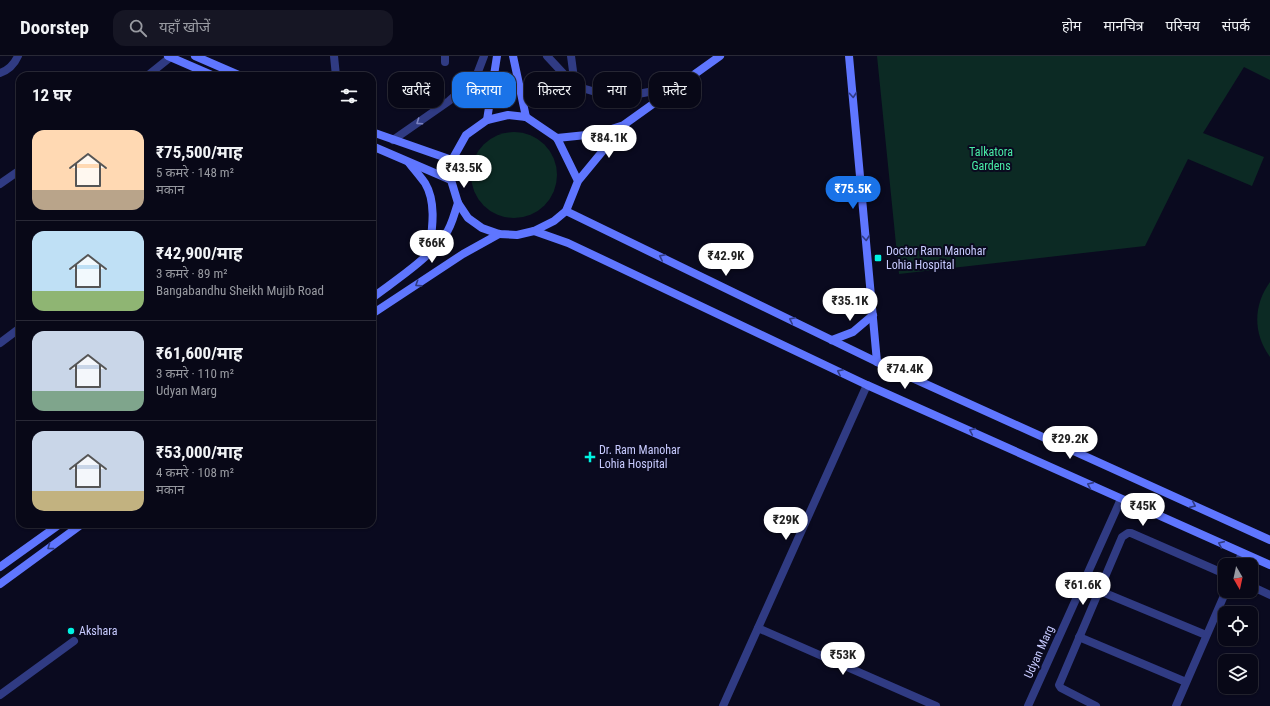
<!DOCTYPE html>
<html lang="hi">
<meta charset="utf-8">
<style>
body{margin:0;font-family:"Roboto Condensed","Noto Sans Devanagari",sans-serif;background:#161624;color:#f1f3f6;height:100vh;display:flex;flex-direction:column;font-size:15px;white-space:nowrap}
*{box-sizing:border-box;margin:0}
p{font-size:13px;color:#989aa1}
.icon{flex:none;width:22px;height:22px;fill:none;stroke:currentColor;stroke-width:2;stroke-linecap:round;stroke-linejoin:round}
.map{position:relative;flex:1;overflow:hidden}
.drawer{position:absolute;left:16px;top:16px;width:360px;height:456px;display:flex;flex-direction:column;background:#080817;border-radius:12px;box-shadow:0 1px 3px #0004,0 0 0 1px #292936}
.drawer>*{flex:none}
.banner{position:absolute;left:388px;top:16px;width:380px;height:36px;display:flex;gap:8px}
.needle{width:26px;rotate:171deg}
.controls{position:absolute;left:1218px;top:502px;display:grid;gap:8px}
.controls a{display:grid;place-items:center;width:40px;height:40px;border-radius:8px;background:#080817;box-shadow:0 1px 3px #0004,0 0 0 1px #292936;font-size:20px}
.price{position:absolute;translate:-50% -34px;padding:0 9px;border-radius:14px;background:#fff;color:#222;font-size:13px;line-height:26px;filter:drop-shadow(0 1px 2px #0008)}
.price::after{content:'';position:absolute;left:50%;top:24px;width:12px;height:9px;margin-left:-6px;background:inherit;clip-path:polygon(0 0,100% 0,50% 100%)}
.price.current{background:#1a73e8;color:#fff}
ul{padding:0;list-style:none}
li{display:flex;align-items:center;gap:12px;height:100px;padding:0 16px}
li+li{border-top:1px solid #292936}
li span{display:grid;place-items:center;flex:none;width:112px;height:80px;border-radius:12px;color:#555}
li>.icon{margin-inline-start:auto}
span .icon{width:48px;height:48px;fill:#fffc;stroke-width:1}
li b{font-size:17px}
h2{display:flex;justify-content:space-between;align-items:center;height:48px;padding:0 16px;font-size:17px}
.tag{padding:0 14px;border-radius:12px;background:#080817;box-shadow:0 1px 3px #0004,0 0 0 1px #292936;font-size:14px;line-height:36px}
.tag.current{background:#1a73e8;color:#fff}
header{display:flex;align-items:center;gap:24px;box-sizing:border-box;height:56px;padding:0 20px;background:#080817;border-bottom:1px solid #292936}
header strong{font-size:19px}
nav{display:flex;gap:22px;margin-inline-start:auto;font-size:14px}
.search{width:280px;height:36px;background:#161624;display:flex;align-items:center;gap:10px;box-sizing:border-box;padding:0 14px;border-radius:12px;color:#989aa1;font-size:15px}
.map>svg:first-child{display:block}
.green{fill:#0c2a24}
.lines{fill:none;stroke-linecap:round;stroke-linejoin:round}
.street{stroke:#303b83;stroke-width:8}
.secondary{stroke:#5f76ff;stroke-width:8}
.oneway{stroke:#303b84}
.oneway2{stroke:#7c83c1}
.poi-dot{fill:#00f3e2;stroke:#0a0a1f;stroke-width:1.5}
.labels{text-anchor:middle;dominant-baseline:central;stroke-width:4;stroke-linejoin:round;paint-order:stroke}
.park-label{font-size:12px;fill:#48eba6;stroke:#0a0a1f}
.poi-label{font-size:12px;fill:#c8cbff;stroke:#0a0a1f;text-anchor:start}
.street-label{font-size:12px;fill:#c8cbff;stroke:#0a0a1f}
</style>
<header>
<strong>Doorstep</strong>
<div class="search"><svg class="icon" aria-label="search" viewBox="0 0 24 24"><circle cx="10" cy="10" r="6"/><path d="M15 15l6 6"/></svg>यहाँ खोजें</div>
<nav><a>होम</a><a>मानचित्र</a><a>परिचय</a><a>संपर्क</a></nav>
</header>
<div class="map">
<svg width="1270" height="650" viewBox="0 0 1270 650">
<rect width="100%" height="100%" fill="#0a0a1f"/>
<g class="green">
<path d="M877 0H1270V24L1244 11 1203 77 1264 101 1252 130 1188 103 1145 190 899 218Z"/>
<circle cx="514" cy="119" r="43"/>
<path d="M1270 226V301C1253 278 1253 249 1270 226Z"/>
</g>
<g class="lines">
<g class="street">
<path d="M334 0 336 20"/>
<path d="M445 0V6"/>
<path d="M547 0 575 30 606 39 638 38 675 31"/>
<path d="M571 0 575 30"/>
<path d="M0 17C9 14 14 9 18 0"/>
<path d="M147 20 172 0"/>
<path d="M393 84 449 45 476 21 484 0"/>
<path d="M0 128 20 114"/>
<path d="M0 287 20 272"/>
<path d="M1237 509 1242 497"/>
<path d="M1083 528 1206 579"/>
<path d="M1251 530 1270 539"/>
<path d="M758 572 936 650"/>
<path d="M1079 581 1186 626"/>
<path d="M0 639 74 585"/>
<path d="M723 650 867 329"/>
<path d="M1028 650 1121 443"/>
<path d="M1096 650 1061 632 1059 629 1122 481 1128 477H1131L1225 518"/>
<path d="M1176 650 1226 535"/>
</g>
<g class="secondary">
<path d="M168 0 214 20"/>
<path d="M195 0 241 20"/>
<path d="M513 0 526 61"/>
<path d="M849 0 877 306"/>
<path d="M487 64 497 0"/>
<path d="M372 76 452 104"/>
<path d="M557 82 596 78 624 69"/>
<path d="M372 90 451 124"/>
<path d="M409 107C414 113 420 120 425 127 437 147 432 174 429 197"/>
<path d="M578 125 557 82 526 61 508 59 487 64 466 79 452 104 451 124 458 147 468 162 482 172 499 178 517 179 534 175 554 165 566 155 578 125 625 68 720 0"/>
<path d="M566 155 877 306 1270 484"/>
<path d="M534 175 568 187 867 329 1270 509"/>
<path d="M372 242C397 223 426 205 445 179 452 170 454 158 458 147"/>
<path d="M372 258 463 198 499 178"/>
<path d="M832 284 853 276 873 259"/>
<path d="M0 511 60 468"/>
<path d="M0 528 82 468"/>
</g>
</g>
<defs><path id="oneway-chevron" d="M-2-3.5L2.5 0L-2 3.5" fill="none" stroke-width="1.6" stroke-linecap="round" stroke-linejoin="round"/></defs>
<g class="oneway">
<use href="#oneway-chevron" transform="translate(853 39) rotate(85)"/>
<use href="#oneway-chevron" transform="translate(866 182) rotate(85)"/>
<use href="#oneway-chevron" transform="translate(662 201) rotate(-154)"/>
<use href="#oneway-chevron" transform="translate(418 228) rotate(147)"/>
<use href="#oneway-chevron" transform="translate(792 264) rotate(-154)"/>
<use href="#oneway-chevron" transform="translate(840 316) rotate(-154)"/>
<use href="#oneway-chevron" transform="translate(972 375) rotate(-156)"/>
<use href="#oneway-chevron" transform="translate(1090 429) rotate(-156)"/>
<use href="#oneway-chevron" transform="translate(1193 449) rotate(24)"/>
<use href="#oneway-chevron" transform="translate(1221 488) rotate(-156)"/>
<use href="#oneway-chevron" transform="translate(50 491) rotate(144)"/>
</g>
<use class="oneway2" href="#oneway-chevron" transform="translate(419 66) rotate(146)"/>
<g class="poi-dot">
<rect x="874" y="198" width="8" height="8" rx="2"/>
<path d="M588 395h4v4h4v4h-4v4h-4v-4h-4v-4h4z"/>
<circle cx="71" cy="575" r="4"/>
</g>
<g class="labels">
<g class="park-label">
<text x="991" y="96">Talkatora<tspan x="991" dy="14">Gardens</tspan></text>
</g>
<g class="poi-label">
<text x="886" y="195">Doctor Ram Manohar<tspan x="886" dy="14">Lohia Hospital</tspan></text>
<text x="599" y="394">Dr. Ram Manohar<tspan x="599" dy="14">Lohia Hospital</tspan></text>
<text x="79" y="575">Akshara</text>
</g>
<g class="street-label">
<text transform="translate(1039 596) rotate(-66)">Udyan Marg</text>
</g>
</g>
</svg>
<div class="controls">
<a><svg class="needle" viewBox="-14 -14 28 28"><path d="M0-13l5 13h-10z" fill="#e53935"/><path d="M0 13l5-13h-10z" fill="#989aa1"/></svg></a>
<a><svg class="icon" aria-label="locate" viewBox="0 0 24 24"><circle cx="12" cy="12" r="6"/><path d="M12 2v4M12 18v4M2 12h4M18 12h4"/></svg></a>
<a><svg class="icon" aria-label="layers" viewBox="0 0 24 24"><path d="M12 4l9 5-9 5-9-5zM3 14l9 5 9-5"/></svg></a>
</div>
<b class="price" style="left:609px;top:103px">₹84.1K</b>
<b class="price" style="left:464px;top:133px">₹43.5K</b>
<b class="price current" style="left:853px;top:154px">₹75.5K</b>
<b class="price" style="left:432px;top:208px">₹66K</b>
<b class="price" style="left:726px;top:221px">₹42.9K</b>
<b class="price" style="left:850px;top:266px">₹35.1K</b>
<b class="price" style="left:905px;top:334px">₹74.4K</b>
<b class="price" style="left:1070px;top:404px">₹29.2K</b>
<b class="price" style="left:1143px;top:471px">₹45K</b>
<b class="price" style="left:786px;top:485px">₹29K</b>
<b class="price" style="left:1083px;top:550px">₹61.6K</b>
<b class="price" style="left:843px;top:620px">₹53K</b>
<div class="banner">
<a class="tag">खरीदें</a>
<a class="tag current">किराया</a>
<a class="tag">फ़िल्टर</a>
<a class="tag">नया</a>
<a class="tag">फ़्लैट</a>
</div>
<section class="drawer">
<h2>12 घर<svg class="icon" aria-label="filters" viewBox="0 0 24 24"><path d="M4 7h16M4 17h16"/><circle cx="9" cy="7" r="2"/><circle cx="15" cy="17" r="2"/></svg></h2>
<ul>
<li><span style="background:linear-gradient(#ffd9b3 75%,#b9a48a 0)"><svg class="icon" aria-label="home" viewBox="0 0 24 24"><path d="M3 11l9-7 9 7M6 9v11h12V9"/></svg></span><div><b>₹75,500/माह</b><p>5 कमरे · 148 m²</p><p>मकान</p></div></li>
<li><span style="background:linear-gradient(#bfe0f5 75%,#8fb573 0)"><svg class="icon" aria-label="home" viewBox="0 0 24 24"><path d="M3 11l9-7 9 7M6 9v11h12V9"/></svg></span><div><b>₹42,900/माह</b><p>3 कमरे · 89 m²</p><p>Bangabandhu Sheikh Mujib Road</p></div></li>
<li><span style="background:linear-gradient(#c9d6e8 75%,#7fa58c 0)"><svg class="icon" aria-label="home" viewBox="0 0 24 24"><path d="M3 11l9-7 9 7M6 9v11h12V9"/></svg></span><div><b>₹61,600/माह</b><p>3 कमरे · 110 m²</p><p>Udyan Marg</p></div></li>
<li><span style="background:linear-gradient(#c9d6e8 75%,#c2b280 0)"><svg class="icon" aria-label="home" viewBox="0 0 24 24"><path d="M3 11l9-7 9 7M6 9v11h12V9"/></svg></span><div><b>₹53,000/माह</b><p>4 कमरे · 108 m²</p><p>मकान</p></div></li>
</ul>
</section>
</div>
